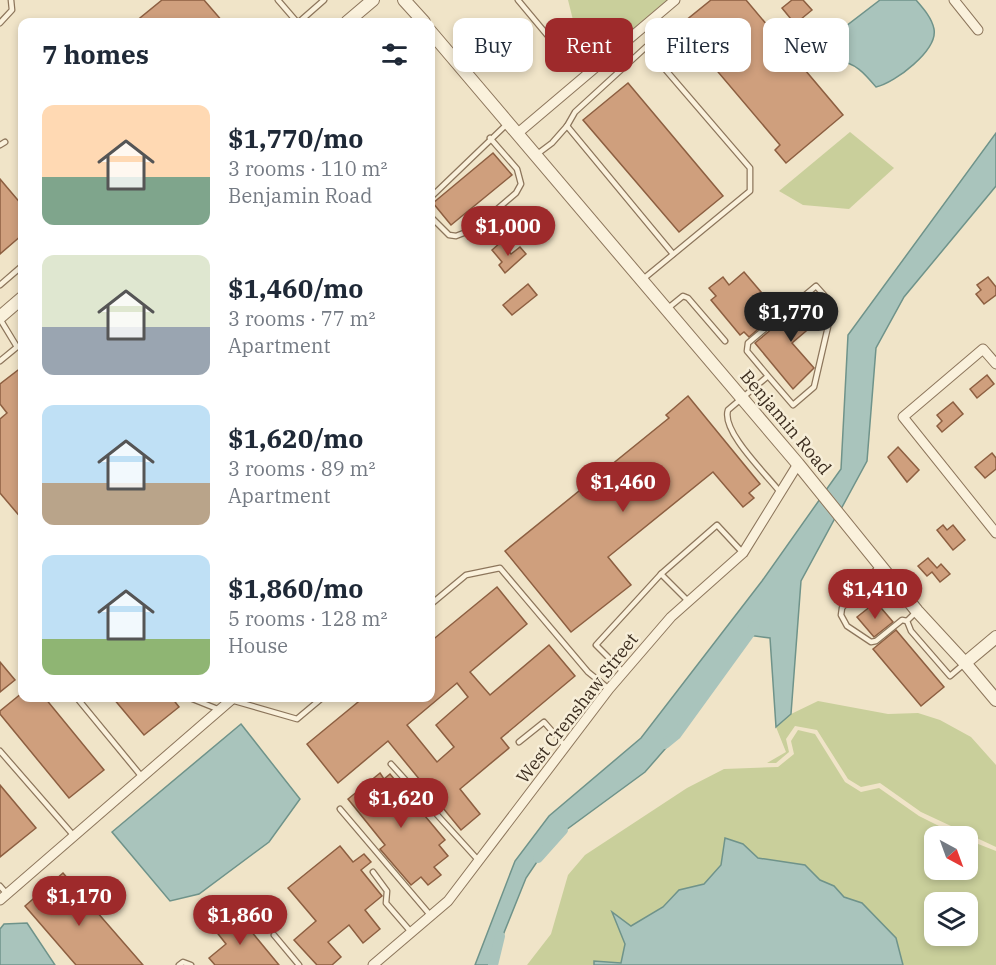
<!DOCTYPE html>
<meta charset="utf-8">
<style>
body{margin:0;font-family:"IBM Plex Serif",serif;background:#f6f6f7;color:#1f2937;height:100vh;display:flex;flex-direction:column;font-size:22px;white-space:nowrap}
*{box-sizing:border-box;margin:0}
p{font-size:20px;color:#747a83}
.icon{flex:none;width:33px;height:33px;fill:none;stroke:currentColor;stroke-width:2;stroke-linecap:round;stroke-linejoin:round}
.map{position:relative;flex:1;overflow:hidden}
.drawer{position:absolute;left:18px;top:18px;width:417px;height:684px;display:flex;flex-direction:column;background:#fff;border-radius:12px;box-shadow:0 3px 9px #0003}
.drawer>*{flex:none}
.top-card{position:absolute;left:453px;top:18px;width:453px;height:54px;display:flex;gap:12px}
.needle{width:39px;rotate:139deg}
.controls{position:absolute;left:924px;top:826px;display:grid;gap:12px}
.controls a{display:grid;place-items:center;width:54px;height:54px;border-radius:12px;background:#fff;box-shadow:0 3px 9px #0003;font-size:30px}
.price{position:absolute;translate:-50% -51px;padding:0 14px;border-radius:21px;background:#9e2a2b;color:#fff;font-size:20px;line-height:39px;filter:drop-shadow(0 2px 3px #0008)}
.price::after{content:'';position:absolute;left:50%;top:36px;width:18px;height:14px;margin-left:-9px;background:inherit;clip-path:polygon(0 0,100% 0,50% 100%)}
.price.current{background:#222;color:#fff}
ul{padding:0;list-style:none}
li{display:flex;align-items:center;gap:18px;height:150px;padding:0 24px}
li span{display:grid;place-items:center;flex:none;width:168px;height:120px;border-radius:12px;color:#555}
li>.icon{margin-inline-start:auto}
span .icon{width:72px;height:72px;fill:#fffc;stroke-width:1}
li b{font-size:26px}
h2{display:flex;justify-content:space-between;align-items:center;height:72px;padding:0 24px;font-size:26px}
.pill{padding:0 21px;border-radius:12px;background:#fff;box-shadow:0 3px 9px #0003;font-size:21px;line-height:54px}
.pill.current{background:#9e2a2b;color:#fff}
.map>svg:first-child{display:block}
.green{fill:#c9cf9b;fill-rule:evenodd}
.water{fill:#a9c4bc;stroke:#6f938a;stroke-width:1.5}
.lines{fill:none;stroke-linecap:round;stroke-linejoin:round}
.canal{stroke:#a9c4bc;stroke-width:10}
.building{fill:#cf9f7d;stroke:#8d5f41;stroke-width:1.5;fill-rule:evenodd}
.service-casing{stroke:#8d765c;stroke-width:7}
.minor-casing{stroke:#8d765c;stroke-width:11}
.tertiary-casing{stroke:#8d765c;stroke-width:14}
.service{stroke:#faf1dc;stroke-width:4.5}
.minor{stroke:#faf1dc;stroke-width:9}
.tertiary{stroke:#faf1dc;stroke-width:12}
.labels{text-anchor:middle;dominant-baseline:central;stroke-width:5;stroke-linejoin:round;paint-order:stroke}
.street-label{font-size:18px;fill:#3d2e20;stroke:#f7eed8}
</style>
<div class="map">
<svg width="996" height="965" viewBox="0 0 996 965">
<rect width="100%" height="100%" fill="#f0e4c8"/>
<g class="green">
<path d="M568 0H667L592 63 578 40Z"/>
<path d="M850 132 894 168 849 209 803 205 779 191Z"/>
<path d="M818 701 888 714 918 713 940 720 971 737 996 765V847L921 812 880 783 861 787 848 779 817 730 795 726 786 739 789 752 776 763H767L786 752 776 727 789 715Z"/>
<path d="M798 730 815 734 845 782 861 792 879 788 919 816 961 837H934V870H968V840L996 851V965H527L551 934 568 875 585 855 687 788 724 769 778 767 794 754 791 741ZM934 903H968V936H934Z"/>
</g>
<g class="water">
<path d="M880 0H916C923 8 932 18 934 29 938 50 895 83 876 87 865 74 855 62 838 61L824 43Z"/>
<path d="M996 133V186L904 297 876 348 867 461 841 509 826 490 841 469 848 335Z"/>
<path d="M820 499 835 518 801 581 791 714 776 727 770 638 748 635 672 741 645 772 551 841 526 878 491 965H475L515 861 549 816 641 738 762 581Z"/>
<path d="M241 724 300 799 269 842 199 894 170 901 112 832Z"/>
<path d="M725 838 743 844 758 858 805 865 820 880 834 886 844 897 862 903 896 938 903 965H594V961L621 963 625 944 612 912 631 926 663 907 679 890 704 884 721 865Z"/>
<path d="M27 923 55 965H0V929L4 924Z"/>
</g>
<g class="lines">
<g class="canal">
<path d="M665 744 676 735 755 626"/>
<path d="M538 858 563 830"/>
<path d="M493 965 500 936"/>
</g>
</g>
<g class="building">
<path d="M162 0H204L223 22H135Z"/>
<path d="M711 0H746L843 115 786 163 775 150 780 145 691 40 685 45 674 30Z"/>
<path d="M792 0H803L812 10 795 24 782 8Z"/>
<path d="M628 83 723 196 679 232 583 120Z"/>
<path d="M493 153 512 175 451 225 433 203Z"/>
<path d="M0 179 22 205V235L0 254Z"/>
<path d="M501 242 511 254 520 247 526 254 505 273 499 265 502 262 492 250Z"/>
<path d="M744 272 778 312 749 337 744 332 740 335 711 300 716 296 709 288 723 277 729 285Z"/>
<path d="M988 277 996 287V295L984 304 976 294 981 290 977 285Z"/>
<path d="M528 284 537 295 512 315 503 305Z"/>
<path d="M810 297 825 315 792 343 814 368 793 389 755 343Z"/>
<path d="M22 367V519L0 493V419L7 413 0 404V384Z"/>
<path d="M987 375 994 384 977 398 970 389Z"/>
<path d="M688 396 760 484 749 493 754 498 743 507 713 472 608 557 631 585 571 632 505 551 669 418 666 415Z"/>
<path d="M953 402 963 414 942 432 937 426 942 421 937 415Z"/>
<path d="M898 447 919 470 907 482 888 457Z"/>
<path d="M992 453 996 458V469L985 478 975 467Z"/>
<path d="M943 525 947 530 953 525 965 540 953 550 937 530Z"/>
<path d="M928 558 937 568 941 564 950 574 940 582 932 572 927 576 918 566Z"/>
<path d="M497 587 527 624 470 672 490 695 549 645 575 676 501 738 509 748 460 789 480 814 461 830 388 741 338 783 307 744 363 698H430V642ZM457 683 468 697 436 725 454 747 437 762 407 725Z"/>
<path d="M876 602 893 622 874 637 857 617Z"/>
<path d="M896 630 944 687 921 706 873 649Z"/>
<path d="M0 662 15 680 0 692Z"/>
<path d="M22 693V698H45L104 770 69 798 0 714V711Z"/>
<path d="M113 698H172L179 707 144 735Z"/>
<path d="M380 773 384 779 390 774 445 840 439 845 448 856 434 867 441 875 428 885 421 877 411 885 380 849 385 845 348 799Z"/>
<path d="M0 785 36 828 0 857Z"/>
<path d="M340 846 353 862 364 854 371 862 361 870 382 896 365 910 380 929 363 943 349 925 328 942 341 957 332 965H317L294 940 316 921 288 888Z"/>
<path d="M63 873 143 965H76L25 906Z"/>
<path d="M236 913 279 965H215L209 958 226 944 215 930Z"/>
</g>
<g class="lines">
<defs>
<g id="service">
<path d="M278 0 297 22"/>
<path d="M518 0 553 42"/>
<path d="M299 22 324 0"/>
<path d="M0 23 12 10 11 0"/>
<path d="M567 126 673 254"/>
<path d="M0 145 5 142"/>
<path d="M536 155 552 143 567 126 575 112 646 47 750 168V191L642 280"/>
<path d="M430 198 507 124"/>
<path d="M430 216 449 235 456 236 474 229 516 193 521 184 517 169 490 138"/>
<path d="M0 285 22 266"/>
<path d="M667 309 683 296 688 298 725 341"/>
<path d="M0 319 17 347 0 361"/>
<path d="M768 376 747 351 748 343 816 286 833 305 814 387 793 405 768 376 728 410C721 431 766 474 780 492"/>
<path d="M880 565 842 608 841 615 847 626 871 642 876 641 902 620 907 621"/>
<path d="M661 574 717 525 743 553"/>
<path d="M430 605 466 575 500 568 588 672 609 689"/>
<path d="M917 611 907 621 911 631 950 676 964 664"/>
<path d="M623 672 596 645 661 574 689 602"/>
<path d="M77 698 142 777"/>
<path d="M190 698 220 710"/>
<path d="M231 700 297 719 322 698"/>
<path d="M519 742 544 722 566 747"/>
<path d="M0 751 74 836"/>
<path d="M391 764 479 861"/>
<path d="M340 809 431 916"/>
<path d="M373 872 387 891 386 903 411 932"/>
<path d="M0 886 7 894"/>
<path d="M274 935 299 965"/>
<path d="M179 965 183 962 191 965"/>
</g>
<g id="minor">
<path d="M954 0 978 30"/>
<path d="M518 133 675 0"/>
<path d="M996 364 983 349 903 417 996 533"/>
<path d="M0 900 231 700"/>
<path d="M373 965 448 901 609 689 671 617 743 553 798 464"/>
</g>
<g id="tertiary">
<path d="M404 0 424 22"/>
<path d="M347 22 373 0"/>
<path d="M430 31 798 464 917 611 965 663 996 700"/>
<path d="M0 317 22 298"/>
<path d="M965 663 996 637"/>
</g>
</defs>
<use href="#service" class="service-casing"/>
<use href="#minor" class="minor-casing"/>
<use href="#tertiary" class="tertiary-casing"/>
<use href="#service" class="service"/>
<use href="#minor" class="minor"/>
<use href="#tertiary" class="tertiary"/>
</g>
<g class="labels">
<g class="street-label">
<text transform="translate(786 422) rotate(50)">Benjamin Road</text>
<text transform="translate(577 708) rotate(-52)">West Crenshaw Street</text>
</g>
</g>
</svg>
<div class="controls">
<a><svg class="needle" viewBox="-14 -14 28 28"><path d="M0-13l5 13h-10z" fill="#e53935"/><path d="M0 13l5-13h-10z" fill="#747a83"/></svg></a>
<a><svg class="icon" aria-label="layers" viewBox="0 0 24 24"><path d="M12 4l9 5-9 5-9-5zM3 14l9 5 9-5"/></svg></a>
</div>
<b class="price" style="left:508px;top:257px">$1,000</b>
<b class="price current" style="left:791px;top:343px">$1,770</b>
<b class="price" style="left:623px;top:513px">$1,460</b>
<b class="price" style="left:875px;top:620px">$1,410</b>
<b class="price" style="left:401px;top:829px">$1,620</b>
<b class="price" style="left:79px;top:927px">$1,170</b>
<b class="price" style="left:240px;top:946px">$1,860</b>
<div class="top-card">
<a class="pill">Buy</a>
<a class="pill current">Rent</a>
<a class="pill">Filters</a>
<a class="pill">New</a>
</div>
<section class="drawer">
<h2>7 homes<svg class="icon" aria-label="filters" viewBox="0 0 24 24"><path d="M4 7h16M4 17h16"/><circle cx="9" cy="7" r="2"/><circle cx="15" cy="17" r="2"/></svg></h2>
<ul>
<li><span style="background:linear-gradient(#ffd9b3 60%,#7fa58c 0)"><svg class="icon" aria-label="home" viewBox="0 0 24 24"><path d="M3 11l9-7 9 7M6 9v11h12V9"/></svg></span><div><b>$1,770/mo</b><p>3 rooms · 110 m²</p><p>Benjamin Road</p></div></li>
<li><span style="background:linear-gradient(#dfe7d0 60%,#9aa5b1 0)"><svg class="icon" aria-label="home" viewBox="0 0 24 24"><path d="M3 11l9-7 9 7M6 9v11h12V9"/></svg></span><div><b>$1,460/mo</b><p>3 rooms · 77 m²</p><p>Apartment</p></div></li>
<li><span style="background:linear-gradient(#bfe0f5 65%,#b9a48a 0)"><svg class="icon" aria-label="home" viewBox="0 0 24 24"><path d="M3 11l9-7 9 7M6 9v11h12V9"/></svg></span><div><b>$1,620/mo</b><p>3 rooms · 89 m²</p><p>Apartment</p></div></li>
<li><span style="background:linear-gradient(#bfe0f5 70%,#8fb573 0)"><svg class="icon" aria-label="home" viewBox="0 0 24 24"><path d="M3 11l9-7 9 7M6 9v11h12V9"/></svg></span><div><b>$1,860/mo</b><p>5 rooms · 128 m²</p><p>House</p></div></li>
</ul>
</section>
</div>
